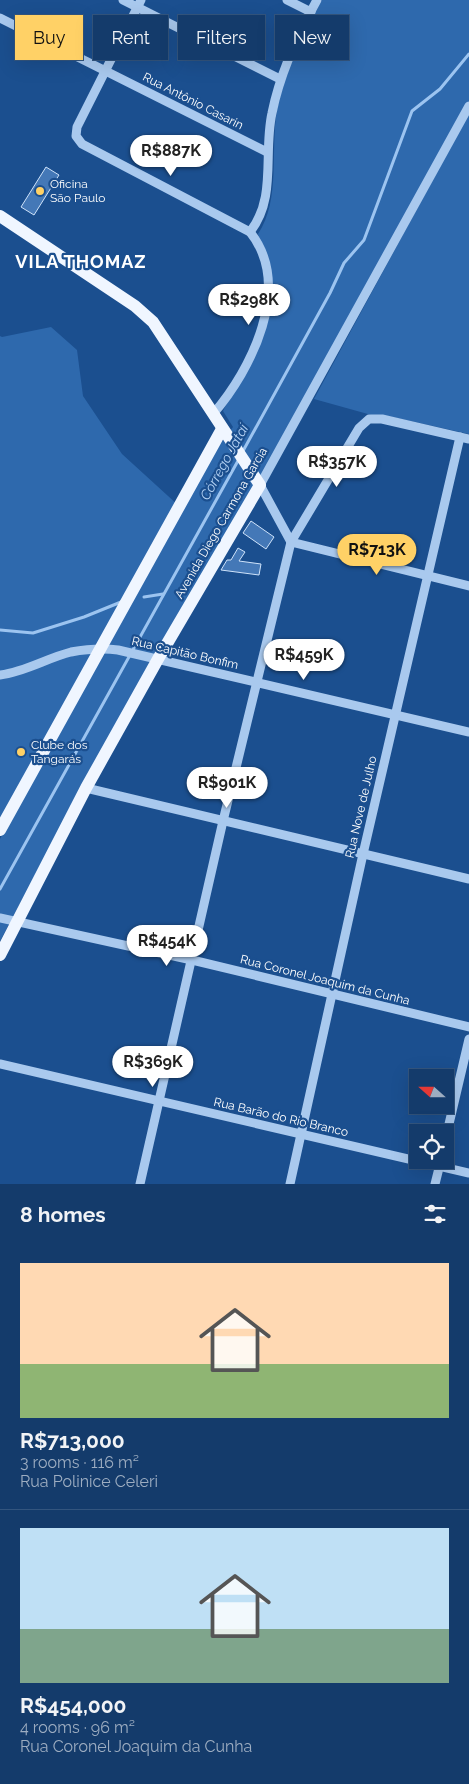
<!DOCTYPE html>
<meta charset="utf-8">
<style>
body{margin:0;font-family:Raleway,sans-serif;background:#214673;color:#f1f3f6;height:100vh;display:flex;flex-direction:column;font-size:19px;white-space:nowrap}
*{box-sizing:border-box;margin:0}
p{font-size:16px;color:#9dadc1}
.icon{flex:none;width:28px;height:28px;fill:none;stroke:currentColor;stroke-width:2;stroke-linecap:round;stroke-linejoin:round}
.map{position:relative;height:1184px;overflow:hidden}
.panel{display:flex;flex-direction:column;background:#143b6b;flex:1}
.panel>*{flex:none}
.banner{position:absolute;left:15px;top:15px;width:440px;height:45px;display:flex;gap:10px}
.needle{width:32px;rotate:291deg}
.controls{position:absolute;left:409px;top:1069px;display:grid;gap:10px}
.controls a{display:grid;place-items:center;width:45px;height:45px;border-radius:0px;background:#143b6b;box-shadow:0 5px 20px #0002,0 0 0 1px #33557e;font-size:25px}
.price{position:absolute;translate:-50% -42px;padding:0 11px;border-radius:18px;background:#fff;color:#222;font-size:16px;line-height:32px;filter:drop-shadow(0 1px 2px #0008)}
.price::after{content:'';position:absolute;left:50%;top:30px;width:15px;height:11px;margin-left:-8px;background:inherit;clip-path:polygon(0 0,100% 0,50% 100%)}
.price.current{background:#ffd166;color:#111}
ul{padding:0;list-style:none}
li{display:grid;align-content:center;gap:10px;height:265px;padding:0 20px}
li+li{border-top:1px solid #33557e}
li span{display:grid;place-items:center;height:155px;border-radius:0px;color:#555}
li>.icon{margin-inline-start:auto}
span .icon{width:90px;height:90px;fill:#fffc;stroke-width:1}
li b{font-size:21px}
h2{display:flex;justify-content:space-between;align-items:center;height:60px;padding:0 20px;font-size:21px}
.pill{padding:0 18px;border-radius:0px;background:#143b6b;box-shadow:0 5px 20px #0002,0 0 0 1px #33557e;font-size:18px;line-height:45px}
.pill.current{background:#ffd166;color:#111}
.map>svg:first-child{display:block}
.green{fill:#2e69ad}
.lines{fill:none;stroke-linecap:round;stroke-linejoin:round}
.stream{stroke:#9cc4f0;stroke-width:3}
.building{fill:#4478b7;stroke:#cfe3fa}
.minor{stroke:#a9c9ee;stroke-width:9}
.major{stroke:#f0f6ff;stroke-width:12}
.poi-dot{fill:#ffd166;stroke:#1b4f8f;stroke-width:2}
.labels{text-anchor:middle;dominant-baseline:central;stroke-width:4.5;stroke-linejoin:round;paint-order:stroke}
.street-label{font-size:12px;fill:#fff;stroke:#1b4f8f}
.poi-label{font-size:12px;fill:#fff;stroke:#1b4f8f;text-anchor:start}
.water-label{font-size:14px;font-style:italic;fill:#b5d3f5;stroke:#1b4f8f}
.district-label{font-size:18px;font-weight:bold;letter-spacing:1px;fill:#fff;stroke:#1b4f8f}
</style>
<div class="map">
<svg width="469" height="1184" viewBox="0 0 469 1184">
<rect width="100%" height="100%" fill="#1b4f8f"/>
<g class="green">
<path d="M322 0H469V101L306 398 83 785 0 941V839L103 648 215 451 233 427 223 411 263 331 267 262 258 234C281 200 270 150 277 110 285 71 303 35 322 0Z"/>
<path d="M469 113V434L388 416H375L314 399Z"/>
<path d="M51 327 77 350 83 396 122 454 179 506 0 830V336L2 337Z"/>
</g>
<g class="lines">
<g class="stream">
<path d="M243 451 330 293 344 263 364 240 412 111 440 89 469 54"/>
<path d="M144 597 163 594"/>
<path d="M0 630 33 633 84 617 121 602"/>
<path d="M0 889 239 459"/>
</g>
</g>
<g class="building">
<path d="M46 167 59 175 34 215 21 207Z"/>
<path d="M251 521 274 537 266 549 243 533Z"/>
<path d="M238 548 245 552 239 561 261 564 259 575 221 570 227 560H231Z"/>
</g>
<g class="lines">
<g class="minor">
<path d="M123 0 280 79"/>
<path d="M141 0 77 127 76 136 82 144 250 232C293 286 252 369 213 414"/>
<path d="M287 0 311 12"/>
<path d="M0 18 267 152"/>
<path d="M250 232C277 198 263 153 272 113 280 73 297 36 317 0"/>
<path d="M291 542 260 485 469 106"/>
<path d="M291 542 469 586"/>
<path d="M0 675C25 672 47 658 71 652 88 649 102 648 118 650L469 732"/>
<path d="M86 788 469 879"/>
<path d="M0 918 192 960 469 1027"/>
<path d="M0 1064 469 1173"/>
<path d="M445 1141 469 1039"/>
<path d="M140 1184 223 821 291 542 359 428 369 419H382L469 439"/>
<path d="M290 1184 363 854 460 437"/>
<path d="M435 1184 441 1160"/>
</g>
<g class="major">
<path d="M0 216 135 306 153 322 260 485 158 659 86 788 0 955"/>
<path d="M0 830 222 429"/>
</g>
</g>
<g class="poi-dot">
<circle cx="40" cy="191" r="5"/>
<circle cx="21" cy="752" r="5"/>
</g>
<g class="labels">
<g class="street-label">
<text transform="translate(193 101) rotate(27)">Rua Antônio Casarin</text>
<text transform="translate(221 523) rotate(-60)">Avenida Diego Carmona Garcia</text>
<text transform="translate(185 653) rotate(13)">Rua Capitão Bonfim</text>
<text transform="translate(361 807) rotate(-77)">Rua Nove de Julho</text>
<text transform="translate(325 980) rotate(14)">Rua Coronel Joaquim da Cunha</text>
<text transform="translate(281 1117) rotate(13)">Rua Barão do Rio Branco</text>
</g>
<g class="poi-label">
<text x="50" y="184">Oficina<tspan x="50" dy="14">São Paulo</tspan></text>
<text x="31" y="745">Clube dos<tspan x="31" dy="14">Tangarás</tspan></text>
</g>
<g class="water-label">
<text transform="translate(224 462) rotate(-61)">Córrego Jataí</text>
</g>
<g class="district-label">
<text x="81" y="261">VILA THOMAZ</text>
</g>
</g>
</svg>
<div class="controls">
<a><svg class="needle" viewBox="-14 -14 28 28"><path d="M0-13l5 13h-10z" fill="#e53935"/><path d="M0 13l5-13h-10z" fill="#9dadc1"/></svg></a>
<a><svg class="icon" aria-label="locate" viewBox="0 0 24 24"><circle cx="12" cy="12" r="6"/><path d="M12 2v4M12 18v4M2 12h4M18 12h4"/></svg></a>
</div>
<b class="price" style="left:171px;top:177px">R$887K</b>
<b class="price" style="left:249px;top:326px">R$298K</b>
<b class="price" style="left:337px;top:488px">R$357K</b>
<b class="price current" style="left:377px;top:576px">R$713K</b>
<b class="price" style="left:304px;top:681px">R$459K</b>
<b class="price" style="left:227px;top:809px">R$901K</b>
<b class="price" style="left:167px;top:967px">R$454K</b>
<b class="price" style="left:153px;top:1088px">R$369K</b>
<div class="banner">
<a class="pill current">Buy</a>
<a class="pill">Rent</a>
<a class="pill">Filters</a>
<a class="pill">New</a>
</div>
</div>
<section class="panel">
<h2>8 homes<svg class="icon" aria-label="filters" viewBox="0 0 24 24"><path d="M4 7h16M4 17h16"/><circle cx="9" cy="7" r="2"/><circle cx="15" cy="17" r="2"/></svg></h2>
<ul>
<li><span style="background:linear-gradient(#ffd9b3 65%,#8fb573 0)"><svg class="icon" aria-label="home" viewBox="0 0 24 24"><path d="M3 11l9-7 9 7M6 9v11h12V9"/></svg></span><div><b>R$713,000</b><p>3 rooms · 116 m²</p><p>Rua Polinice Celeri</p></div></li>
<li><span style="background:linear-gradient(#bfe0f5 65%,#7fa58c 0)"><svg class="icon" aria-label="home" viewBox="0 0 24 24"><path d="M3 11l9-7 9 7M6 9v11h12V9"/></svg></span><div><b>R$454,000</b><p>4 rooms · 96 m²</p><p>Rua Coronel Joaquim da Cunha</p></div></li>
</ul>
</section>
